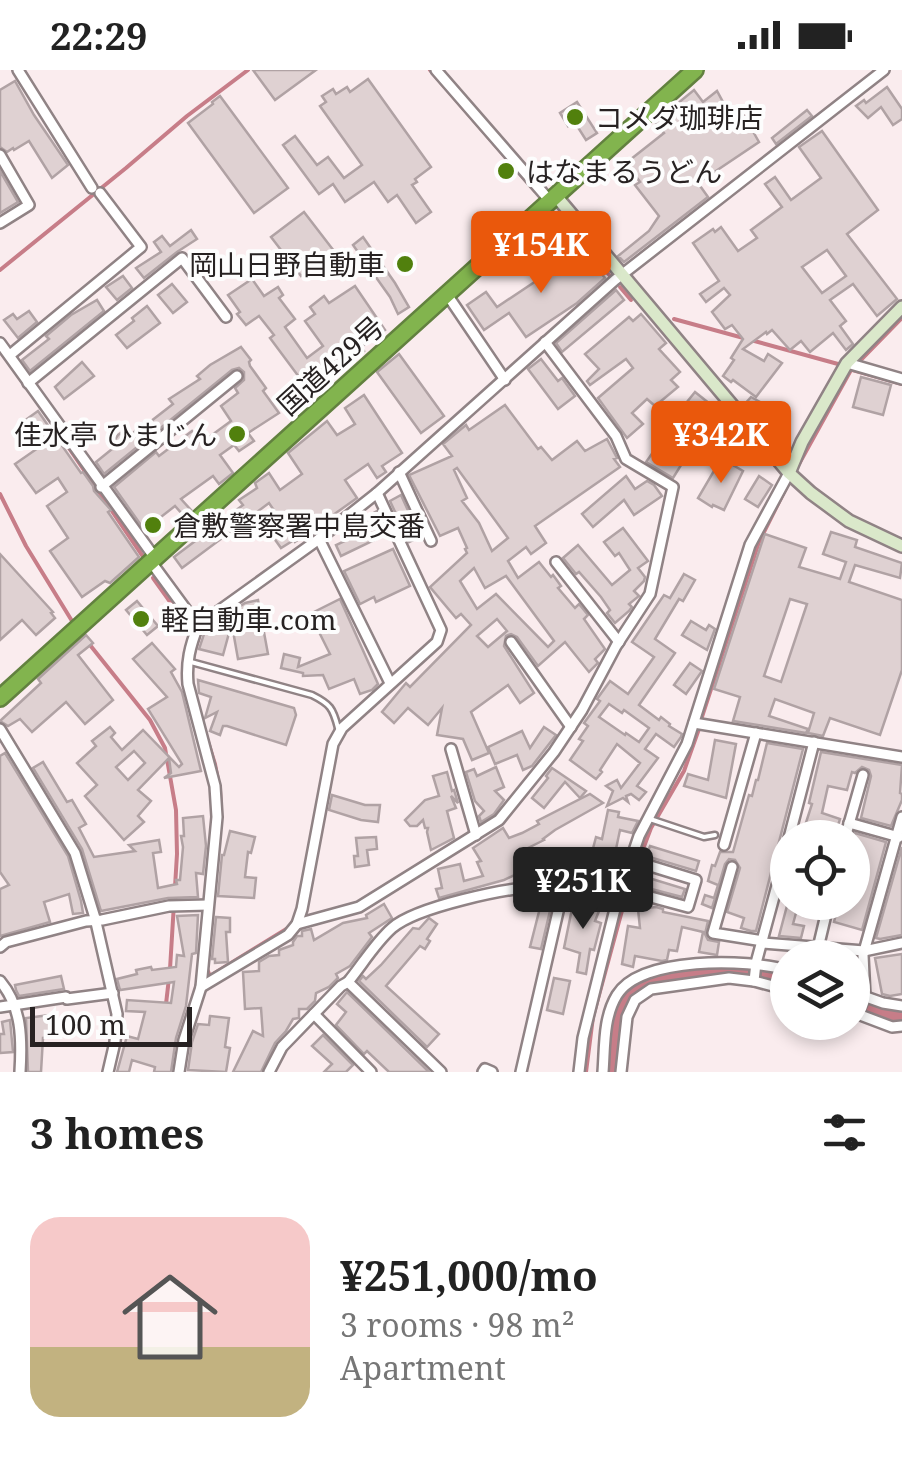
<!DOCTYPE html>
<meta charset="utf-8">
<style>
body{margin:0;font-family:"Noto Serif","Noto Sans JP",serif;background:#f6f6f6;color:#222;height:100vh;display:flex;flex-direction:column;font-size:38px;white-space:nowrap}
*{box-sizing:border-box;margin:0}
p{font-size:32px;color:#767676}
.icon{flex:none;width:55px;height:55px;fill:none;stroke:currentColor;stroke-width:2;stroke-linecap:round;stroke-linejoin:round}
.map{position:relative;height:1002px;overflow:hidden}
.details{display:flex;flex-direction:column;background:#fff;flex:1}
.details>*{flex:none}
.buttons{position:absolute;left:770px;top:750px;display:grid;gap:20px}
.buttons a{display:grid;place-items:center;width:100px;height:100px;border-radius:50%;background:#fff;box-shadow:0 5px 15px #0003;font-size:50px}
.scale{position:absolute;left:30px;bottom:25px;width:162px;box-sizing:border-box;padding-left:10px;border:5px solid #272222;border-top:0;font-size:28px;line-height:35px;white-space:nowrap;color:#272222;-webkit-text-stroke:8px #fdfdfd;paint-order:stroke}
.price{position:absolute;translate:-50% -85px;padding:0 22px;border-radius:10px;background:#ea580c;color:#fff;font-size:32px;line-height:65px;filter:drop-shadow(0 2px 5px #0008)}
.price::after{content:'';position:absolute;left:50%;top:60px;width:30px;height:22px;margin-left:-15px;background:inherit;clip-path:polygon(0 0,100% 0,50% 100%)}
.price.active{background:#222;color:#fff}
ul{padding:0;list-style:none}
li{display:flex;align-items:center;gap:30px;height:250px;padding:0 30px}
li span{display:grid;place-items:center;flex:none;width:280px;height:200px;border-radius:30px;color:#555}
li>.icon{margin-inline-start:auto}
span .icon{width:120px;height:120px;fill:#fffc;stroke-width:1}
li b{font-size:42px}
h2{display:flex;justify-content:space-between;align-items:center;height:120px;padding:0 30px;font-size:42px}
.status{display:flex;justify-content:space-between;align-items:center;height:70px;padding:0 50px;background:#fff;direction:ltr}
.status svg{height:28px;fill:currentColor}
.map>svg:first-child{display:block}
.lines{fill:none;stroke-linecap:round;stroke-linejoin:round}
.stream{stroke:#c77d88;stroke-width:4}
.river{stroke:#c77d88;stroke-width:20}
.building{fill:#dfd1d2;stroke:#b0a2a4;stroke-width:2.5;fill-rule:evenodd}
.lane-casing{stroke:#908385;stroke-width:9}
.street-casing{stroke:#908385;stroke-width:14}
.secondary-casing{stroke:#908385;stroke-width:16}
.highway-casing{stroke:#62813f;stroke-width:20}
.lane{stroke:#fff;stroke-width:4}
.street{stroke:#fff;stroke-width:9}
.secondary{stroke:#dae8ca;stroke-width:11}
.highway{stroke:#82b44e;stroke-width:15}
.poi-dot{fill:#51800d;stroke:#fdfdfd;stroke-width:4}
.labels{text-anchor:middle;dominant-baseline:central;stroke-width:8;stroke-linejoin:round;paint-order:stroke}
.poi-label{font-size:28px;fill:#272222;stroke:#fdfdfd;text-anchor:start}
.street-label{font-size:28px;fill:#272222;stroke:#fdfdfd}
</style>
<div class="status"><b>22:29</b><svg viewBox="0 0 49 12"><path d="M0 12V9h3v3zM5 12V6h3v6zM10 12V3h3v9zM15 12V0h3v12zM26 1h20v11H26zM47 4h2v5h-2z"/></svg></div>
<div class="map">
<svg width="902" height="1002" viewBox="0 0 902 1002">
<rect width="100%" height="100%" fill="#faecee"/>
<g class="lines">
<g class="stream">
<path d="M430 0 535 121"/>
<path d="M557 145 611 207"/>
<path d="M0 200 126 98 187 46 248 0"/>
<path d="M620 217 631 230"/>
<path d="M674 249 838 294"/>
<path d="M0 281 17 303"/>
<path d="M849 299 902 314"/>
<path d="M37 331 144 488"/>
<path d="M799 394 851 300 902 248"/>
<path d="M0 424 26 476 72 551"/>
<path d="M153 508 191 561"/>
<path d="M90 575 150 650 165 678 176 740 177 784 170 899"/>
<path d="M194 583 199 567"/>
<path d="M701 650 759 472 788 414"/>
<path d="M205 662 215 694 218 710"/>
<path d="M220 719 221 740"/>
<path d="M629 816 651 758 684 701 700 656"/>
<path d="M0 871 4 868 92 846"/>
<path d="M207 899 210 906 288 858"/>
<path d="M166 934 169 908"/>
<path d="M586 1002 593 947 626 826"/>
</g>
<g class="river">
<path d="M852 931 885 944 902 946"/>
<path d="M613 1002C614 978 611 945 627 925 643 905 715 898 741 900 756 902 772 905 788 909"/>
</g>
</g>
<g class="building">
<path d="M253 0H316L275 30Z"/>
<path d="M368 9 431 97 415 109 417 112 412 115 431 142 416 153 397 125 388 132 374 112 345 132 333 114 319 124 283 75 295 66 317 95 328 87 344 108 362 95 320 36 326 32 322 26 333 19 336 24 347 17 350 22Z"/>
<path d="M15 11 34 45 68 95 52 108 29 71 14 80 13 78 7 82 0 77V20Z"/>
<path d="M887 17 902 39V49L893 55 881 37 868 48 856 36 864 30 866 33Z"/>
<path d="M694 20 703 32 717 21 729 43 739 37 759 72 698 113 708 127 624 192 618 186 649 161 659 146 635 115 640 112 626 93 664 63 655 52Z"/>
<path d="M220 26 288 118 254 143 188 53 213 34 212 32Z"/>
<path d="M577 32 597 63 586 70 574 51 568 56 560 43Z"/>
<path d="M807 40 812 46 776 74 772 68Z"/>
<path d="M822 61 878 140 847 164 897 229 877 246 853 214 830 230 846 251 840 256 853 274 846 280 833 263 810 282 801 271 790 280 772 260 767 264 766 262 743 279 764 291 768 284 782 293 756 327 733 310 731 312 723 306 734 290 731 288 743 269 732 255 725 259 712 242 730 225 724 218 706 232 700 224 719 211 693 173 713 159 715 162 721 157 738 181 757 168 751 160 782 137 765 114 775 107 791 130 821 108 799 77ZM827 180 846 206 822 223 802 197Z"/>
<path d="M0 101 18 132 0 143Z"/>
<path d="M304 142 334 181 301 206 271 167Z"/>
<path d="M191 160 197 169 177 182 144 208 136 198 161 182 154 172 162 166 170 176Z"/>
<path d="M363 167 395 213 409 237 398 244 390 227 353 175Z"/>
<path d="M554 180 572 200 588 188 605 208 577 233 526 267 509 243 484 260 467 235 486 222 497 237 545 205 537 197Z"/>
<path d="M123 206 132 218 117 230 106 217Z"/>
<path d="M252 209 264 226 278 217 283 225 279 228 295 249 285 257 307 288 323 276 305 251 315 244 310 237 324 226 329 233 355 216 385 260 361 277 364 281 339 299 335 293 320 304 326 313 299 333 290 320 302 311 270 268 274 265 259 246 246 255 237 244 240 242 228 225Z"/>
<path d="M172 214 187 232 173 243 158 225Z"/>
<path d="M616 220 624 230 562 282 556 273Z"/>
<path d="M97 230 104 241 30 301 22 290 49 269 46 266 71 245Z"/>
<path d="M147 236 160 253 127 278 116 265 134 251 132 248Z"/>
<path d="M29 241 37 252 18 268 4 250 13 244 17 249Z"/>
<path d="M641 244 666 273 659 279 680 302 671 310 678 317 655 336 647 329 632 343 643 354 627 368 598 328 633 298 626 289 590 315 587 311 599 299 585 284 629 247 633 251Z"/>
<path d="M241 277 251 290 249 292 250 296 266 318 263 321 279 343 248 363 254 371 239 381 234 375 220 385 233 403 219 414 213 406 181 429 191 440 184 446 175 436 157 450 161 457 148 465 114 417 156 382 159 386 192 361 201 373 231 351 221 336 238 323 235 318 244 310V302L239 298 232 300 104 404 96 392 117 375 114 371 118 365 128 358 132 364 144 353 146 355 173 334 169 329 200 309 197 306 210 295Z"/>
<path d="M399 284 444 346 421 363 377 302Z"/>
<path d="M541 289 558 311 562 308 575 326 558 339 528 299Z"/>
<path d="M82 292 94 306 64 329 55 317Z"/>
<path d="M861 307 891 315 883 345 853 337Z"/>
<path d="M695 322 710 334 691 358 694 359 675 387 683 392 673 408 646 392 680 344 678 343Z"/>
<path d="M364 325 402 383 382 396 386 402 377 408 368 394 345 410 357 428 295 472 294 470 281 478 271 464 284 455 269 433 182 498 174 487 243 435 239 430 257 418 255 413 269 403 280 420 302 404 288 383 327 351 337 365 355 354 345 338Z"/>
<path d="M751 327 789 348 781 363 757 350 758 348 744 335Z"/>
<path d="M505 335 538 379 541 377 552 390 577 371 585 381 607 369 617 388 614 389 620 397 535 456 546 473 531 484 526 477 508 491 518 508 539 492 551 507 553 505 561 516 558 518 575 538 579 534 588 545 584 549 605 579 595 589 598 593 589 602 565 572 538 596 517 567 511 564 506 566 504 576 534 623 520 633 508 615 471 642 489 683 472 690 463 669 437 665 442 638 428 655 408 638 394 653 382 642 406 613 410 617 471 555 461 544 456 548 430 517 467 483 465 479 467 478 458 458 440 466 409 405 452 386 443 374 466 355 469 360ZM457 398 508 468 492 481 479 453 462 431 467 428 454 400ZM474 498 485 518 506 506 554 571 548 577 496 524 477 539 460 511ZM497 549 507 561 488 577 477 566Z"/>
<path d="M38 341 81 403 83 402 93 416 94 421 111 440 108 442 139 487 110 513 105 511 82 527 50 481 68 468 47 436 67 422 58 408 36 423 15 394 38 378 24 359 27 356 24 351Z"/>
<path d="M718 394 728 400 731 394 743 401 724 440 713 435 712 437 698 428Z"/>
<path d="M626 406 635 419 647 411 654 415 662 426 634 445 624 430 593 457 582 444Z"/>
<path d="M759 406 772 415 758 437 745 429Z"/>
<path d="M401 425 420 467 409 472 390 431Z"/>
<path d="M377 441 387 464 341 486 336 475 347 470 342 461Z"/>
<path d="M623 458 648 491 638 498 645 507 644 511 634 521 639 526 629 534 632 537 629 541 615 553 607 543 610 540 601 527 579 502 576 504 563 488 578 475 612 515 630 500 619 483 615 486 604 472Z"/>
<path d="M831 462 857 470 855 477 902 493 900 508 855 495 849 512 902 530V600L880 665 830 648 823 666 808 663 814 643 775 629 769 646 808 659 806 663 733 651 740 627 714 619 764 466 765 464 806 478 799 497 840 509 846 492 823 484ZM790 529 807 534 781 612 764 606Z"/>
<path d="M393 479 410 516 376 532 374 527 360 534 344 501Z"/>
<path d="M0 484 53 542 51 543 55 548 36 565 22 550 0 570Z"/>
<path d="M684 504 695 510 683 531 679 529 655 569 675 583 639 635 659 650 661 647 670 654 669 656 682 664 681 667 674 677 656 664 645 679 658 688 637 716 646 722 639 730 631 724 626 726 628 732 623 728 607 736 613 721 606 716 617 710 621 718 640 693 617 674 600 700 602 702 596 709 570 690 583 671 579 669 588 656 584 653 600 631 597 629 610 611 628 624 654 587 632 572 664 525 670 528ZM609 634 622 643 624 640 649 658 639 672 626 663 625 665 599 647Z"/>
<path d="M340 529 378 614 372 620 360 624 354 609 329 619 323 605 303 606V603L281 598 284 584 300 588 298 597 330 584 310 544Z"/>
<path d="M258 530 268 584 238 589 230 544 240 542 239 537 245 533Z"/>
<path d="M137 531 158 556 147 565 126 540Z"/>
<path d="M691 551 706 560 709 555 715 559 707 580 682 565Z"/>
<path d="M211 558 229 563 223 585 199 579 205 561H210Z"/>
<path d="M86 565 93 573 78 585 113 630 85 654 66 632 32 662 20 649 8 656 0 651 41 613 38 609Z"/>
<path d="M152 573 175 599 171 602 182 622 201 701 164 708 171 703 169 688 138 720 151 731 138 746 144 752 124 770 85 726 97 715 77 693 96 676 92 671 110 657 115 663 111 667 122 680 143 660 179 697 182 694 148 639 167 627 133 589ZM134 681 145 693 128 710 116 697Z"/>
<path d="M690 593 702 601 686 624 674 615Z"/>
<path d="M198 610 294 638 296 645 286 675 227 656H223L220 665 210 661 217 642 205 648 211 627 199 623Z"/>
<path d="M544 657 556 665 532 696 523 700 517 685 495 694 488 677 522 661 530 678Z"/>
<path d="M715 670 736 674 726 728 684 716 688 704 708 710Z"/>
<path d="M767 673 803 679 756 861H751L741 858 744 848 727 842 740 798 735 790 729 789 725 794 712 838 702 834 705 825 714 828 718 815 708 811 712 795 715 796 720 782H733L749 725 752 726 756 710H758Z"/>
<path d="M821 682 902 695 900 723 902 724V730L891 756 861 748 871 706 869 700 862 697 855 703 852 702 847 720 828 716 822 743 840 749 836 762 818 757 815 768H801L812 734 809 733Z"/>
<path d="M5 683 68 786 81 831 83 843 73 844 69 824 44 832 50 852 0 866V819L9 815 0 802V686Z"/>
<path d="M43 692 67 732 72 730 86 754 79 758 94 787 135 781 129 775 159 770 161 782 153 783 158 818 177 814 176 810H180L183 777 181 766H184L183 748 203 746 206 776 203 804 196 803 198 827 168 828 101 841 82 779 33 698Z"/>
<path d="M496 697 504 717 495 721 504 730 494 744 481 752 479 746 484 741 475 731 466 702 474 699 477 706Z"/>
<path d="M552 698 586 721 580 728 565 712 544 738 532 728 548 708 546 706Z"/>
<path d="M447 702 452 721 454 720 458 733 451 726 456 738 447 741 454 768 431 780 427 762 428 758H425L423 750 417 756H410L405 750 425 730 439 726 433 706Z"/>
<path d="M590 724 603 733 555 760 543 769 544 770 526 779 553 785 550 801H553L551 809H533L536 795 504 810 439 828 436 819 442 818 438 799 460 794 464 811 483 806 477 792 481 791 473 778 503 758 509 768 522 763 539 754 537 751Z"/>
<path d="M332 725 365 735H380L378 752 361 750 329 740Z"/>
<path d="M608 740 619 742 618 747 638 751 632 763 620 760 613 793 615 794 612 821 573 813 579 787 590 790 596 767 602 769Z"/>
<path d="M230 761 255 767 251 783 248 782 245 807 256 808 254 828 218 826 222 785H224Z"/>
<path d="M855 763 886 772 862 860 834 852 839 832H852V771Z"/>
<path d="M376 767 377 779 367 780 369 795 355 797 354 786H358L356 768Z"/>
<path d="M650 776 699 791 696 801 646 786Z"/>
<path d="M902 777V865L880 869 876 868Z"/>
<path d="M639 805 685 819 682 827 636 815Z"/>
<path d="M543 826 553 828 541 879 530 877Z"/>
<path d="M574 829 601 836 595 851 601 853 594 880 590 879 586 904 577 902 580 883 564 878Z"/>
<path d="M788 832H799L793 854 804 856 801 868 779 866Z"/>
<path d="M384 834 392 848 369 863 372 867 350 896 336 904 338 908 329 917 316 923 315 931 307 939H299V948L293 949 286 961 275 973 261 1002H233L253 961 263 966 261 938 245 939 243 902 259 901V892L269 886 279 885V880L293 875V872L297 866H302V861L311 859 314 870 343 853 367 848 366 845Z"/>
<path d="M656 837 663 839V842L708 851 705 864 708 870 719 872 717 885 699 882 703 862 682 857 677 881 669 880 667 890 662 891 635 886 633 897 622 894 628 856 640 858 638 839Z"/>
<path d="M198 845 196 883 192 884 186 936 176 968 171 1002H154L155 997 132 990 129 1002H117L127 966 138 969 145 942 126 941 127 930 171 933 174 912 120 920 117 909 137 904 136 900 151 897 152 900 176 897 177 885 184 886 177 846Z"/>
<path d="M216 847 230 848V862H226L228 892 215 893V889H212Z"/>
<path d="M429 848 437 854 427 869 430 871 425 879 420 876 386 916 439 964 427 977 359 911 363 906 366 909 381 895 413 858 419 859Z"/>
<path d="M902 884V924L890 926 882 924 875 888Z"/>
<path d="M61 906 64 919 19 926 16 920 15 915Z"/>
<path d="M554 908 570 911 563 944 547 940Z"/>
<path d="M347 922 429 1002H389L367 981 364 984 336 955 346 942 337 934Z"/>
<path d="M50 945 53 967 43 968 41 1002H28L26 948Z"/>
<path d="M210 946 229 948 225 977 230 978 226 1002 188 1000 192 972 198 954 209 955Z"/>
<path d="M10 950 13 982 0 983V964H4L2 952Z"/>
<path d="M323 965 353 995 346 1002H324L332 994 312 976Z"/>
</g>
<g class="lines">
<defs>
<g id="lane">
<path d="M191 592 312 625C330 634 333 638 338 658"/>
<path d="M650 749 704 767 715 765"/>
</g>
<g id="street">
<path d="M18 0 92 118"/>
<path d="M436 0 550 131"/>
<path d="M0 85 29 135 0 153"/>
<path d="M446 223 505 310"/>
<path d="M0 273 155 488"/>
<path d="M10 285 141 177 100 123"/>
<path d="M847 293 902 309"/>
<path d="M28 313 182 188 226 247"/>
<path d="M399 402 431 471"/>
<path d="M101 417 237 306"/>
<path d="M319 469 390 613"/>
<path d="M151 492 198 556C190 576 186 592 188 614L215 716 217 747 201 917 184 970 179 1002"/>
<path d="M556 492 619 572"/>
<path d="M198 556 319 469 377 423 615 210 884 0"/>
<path d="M511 572 571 657"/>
<path d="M694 653 902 687"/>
<path d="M0 659 75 783 95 848 117 944 115 972 108 1002"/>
<path d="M451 679 476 765"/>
<path d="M849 753 899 767"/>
<path d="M789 768 814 672"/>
<path d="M845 768 863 705"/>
<path d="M724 775 756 663"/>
<path d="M732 797 713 863 763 871"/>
<path d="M621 819 688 837 696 810 631 790"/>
<path d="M297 854 359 837 499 750 554 682 582 640 616 576 650 524 673 417 626 389 616 366 545 272"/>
<path d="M763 873 864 881 902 873"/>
<path d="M0 877 6 872 86 851 102 850 169 836 208 835"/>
<path d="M808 888 818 878 829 832"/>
<path d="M0 911C22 937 22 969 20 1002"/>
<path d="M754 911 756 893 788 775"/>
<path d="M348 912 441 1002"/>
<path d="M201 917 288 865 297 854 302 839 333 674 342 658 437 572 441 560 377 423"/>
<path d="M852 922 883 933 902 936"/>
<path d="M0 937 66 927 67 929 113 923"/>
<path d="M855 943 892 957 902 956"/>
<path d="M314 944 371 1002"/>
<path d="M857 944 865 927 863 885 902 747"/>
<path d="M269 1002 282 977 341 916 348 912C362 895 375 873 392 858 416 837 508 817 541 817 565 817 593 826 617 831"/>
<path d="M483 1002 485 999 492 1002"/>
<path d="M521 1002 563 820"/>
<path d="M579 1002 583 968 617 831 639 766 687 674 750 475 789 403"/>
<path d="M603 1002C605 977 603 948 617 925 641 886 747 889 788 900"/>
<path d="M621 1002 627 947 635 930 651 919 729 908 754 911 788 920"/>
</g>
<g id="secondary">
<path d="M556 126 789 403 811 423 849 451 902 476"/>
<path d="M789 403 802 372 847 293 902 237"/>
</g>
<path id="highway" d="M0 628 695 0"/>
</defs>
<use href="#lane" class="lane-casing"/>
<use href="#street" class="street-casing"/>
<use href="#secondary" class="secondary-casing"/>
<use href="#highway" class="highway-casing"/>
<use href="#lane" class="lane"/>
<use href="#street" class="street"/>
<use href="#secondary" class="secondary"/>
<use href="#highway" class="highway"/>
</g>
<g class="poi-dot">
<circle cx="575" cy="47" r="10"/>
<circle cx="506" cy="101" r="10"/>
<circle cx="405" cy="194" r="10"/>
<circle cx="237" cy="364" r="10"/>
<circle cx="153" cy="455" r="10"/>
<circle cx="141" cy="549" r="10"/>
</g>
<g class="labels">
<g class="poi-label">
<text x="595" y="47">コメダ珈琲店</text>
<text x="526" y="101">はなまるうどん</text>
<text x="385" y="194" text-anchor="end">岡山日野自動車</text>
<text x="217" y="364" text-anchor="end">佳水亭 ひまじん</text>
<text x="173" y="455">倉敷警察署中島交番</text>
<text x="161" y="549">軽自動車.com</text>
</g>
<g class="street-label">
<text transform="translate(330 295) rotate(-42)">国道429号</text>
</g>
</g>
</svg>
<div class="buttons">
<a><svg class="icon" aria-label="locate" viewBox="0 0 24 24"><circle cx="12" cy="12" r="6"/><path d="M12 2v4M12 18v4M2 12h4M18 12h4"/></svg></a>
<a><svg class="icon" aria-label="layers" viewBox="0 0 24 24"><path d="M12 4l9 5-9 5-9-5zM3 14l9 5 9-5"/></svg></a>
</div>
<div class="scale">100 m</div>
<b class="price" style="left:541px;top:226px">¥154K</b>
<b class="price" style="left:721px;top:416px">¥342K</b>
<b class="price active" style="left:583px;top:862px">¥251K</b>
</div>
<section class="details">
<h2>3 homes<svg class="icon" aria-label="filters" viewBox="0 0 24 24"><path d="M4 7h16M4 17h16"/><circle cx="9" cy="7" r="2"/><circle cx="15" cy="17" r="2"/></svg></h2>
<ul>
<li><span style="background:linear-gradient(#f6c9c9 65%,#c2b280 0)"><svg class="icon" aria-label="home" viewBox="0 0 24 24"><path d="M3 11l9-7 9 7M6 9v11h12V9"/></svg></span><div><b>¥251,000/mo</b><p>3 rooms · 98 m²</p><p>Apartment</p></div></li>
</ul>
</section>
